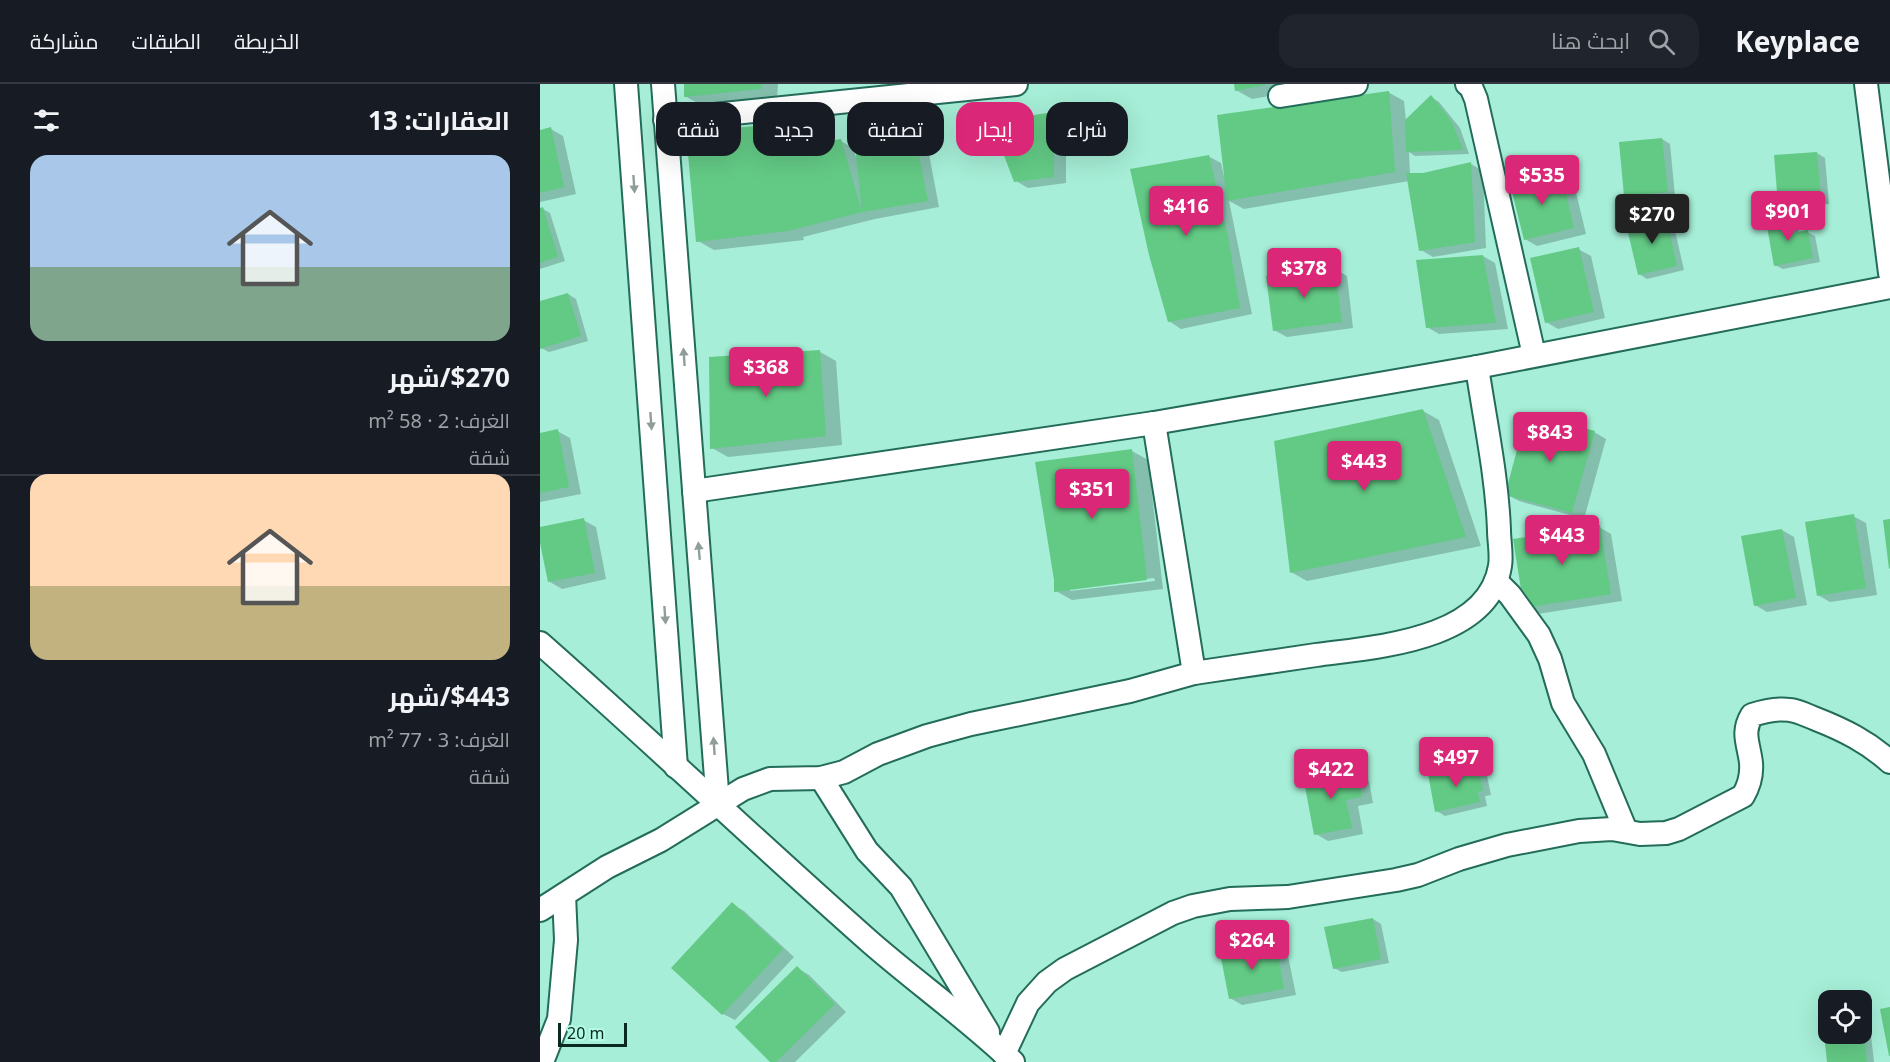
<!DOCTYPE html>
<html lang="ar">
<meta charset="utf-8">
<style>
body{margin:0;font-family:"Noto Sans",Cairo,sans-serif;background:#20242c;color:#f1f3f6;direction:rtl;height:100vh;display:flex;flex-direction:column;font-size:22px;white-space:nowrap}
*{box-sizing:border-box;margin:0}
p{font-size:20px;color:#9ea1a6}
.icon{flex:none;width:33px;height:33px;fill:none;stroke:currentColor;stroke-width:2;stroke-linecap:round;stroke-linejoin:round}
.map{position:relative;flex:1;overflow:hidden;direction:ltr}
.panel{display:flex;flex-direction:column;background:#171b24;width:540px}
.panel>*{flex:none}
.guide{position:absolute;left:18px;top:18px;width:570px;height:54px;direction:rtl;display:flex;gap:12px}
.tools{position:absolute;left:1278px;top:906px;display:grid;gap:12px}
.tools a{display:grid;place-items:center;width:54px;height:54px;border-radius:12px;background:#171b24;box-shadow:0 6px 24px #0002;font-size:30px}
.scale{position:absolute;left:18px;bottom:15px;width:69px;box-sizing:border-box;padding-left:6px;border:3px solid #092820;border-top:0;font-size:16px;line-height:21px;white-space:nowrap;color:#092820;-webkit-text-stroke:4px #b3fbe4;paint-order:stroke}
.price{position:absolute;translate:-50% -51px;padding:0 14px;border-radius:6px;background:#db2777;color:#fff;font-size:20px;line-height:39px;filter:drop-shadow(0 2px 3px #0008)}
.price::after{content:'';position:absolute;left:50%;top:36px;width:18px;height:14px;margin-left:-9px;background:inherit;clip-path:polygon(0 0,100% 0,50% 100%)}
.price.current{background:#222;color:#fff}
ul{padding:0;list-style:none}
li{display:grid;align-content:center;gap:12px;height:318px;padding:0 30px}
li+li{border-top:2px solid #363941}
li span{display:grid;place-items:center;height:186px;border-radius:18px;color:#555}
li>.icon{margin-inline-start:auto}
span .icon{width:108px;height:108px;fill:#fffc;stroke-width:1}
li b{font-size:26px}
h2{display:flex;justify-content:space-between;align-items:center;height:72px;padding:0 30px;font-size:26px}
.tag{padding:0 21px;border-radius:18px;background:#171b24;box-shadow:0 6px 24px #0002;font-size:21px;line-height:54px}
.tag.current{background:#db2777;color:#fff}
header{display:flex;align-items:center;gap:36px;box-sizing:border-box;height:84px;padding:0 30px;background:#171b24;border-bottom:2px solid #363941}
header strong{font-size:28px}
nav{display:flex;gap:33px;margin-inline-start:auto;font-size:21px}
.search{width:420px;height:54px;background:#20242c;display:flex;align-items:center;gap:15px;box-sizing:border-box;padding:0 21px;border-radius:18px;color:#9ea1a6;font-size:22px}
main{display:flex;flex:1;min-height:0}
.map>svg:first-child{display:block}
.shadow{fill:#0003;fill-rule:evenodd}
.building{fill:#63ca85}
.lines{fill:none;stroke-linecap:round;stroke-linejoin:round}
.street-casing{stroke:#246c5a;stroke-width:26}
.street{stroke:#fff;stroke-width:22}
.oneway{fill:#909e9b}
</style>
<header>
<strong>Keyplace</strong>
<div class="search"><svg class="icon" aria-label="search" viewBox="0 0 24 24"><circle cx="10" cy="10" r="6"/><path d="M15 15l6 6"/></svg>ابحث هنا</div>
<nav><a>الخريطة</a><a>الطبقات</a><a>مشاركة</a></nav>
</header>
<main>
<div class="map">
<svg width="1350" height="978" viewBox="0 0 1350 978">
<rect width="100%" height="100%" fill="#a6eed7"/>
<g class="shadow">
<path d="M146 0H238L237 13 161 21 145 12Z"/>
<path d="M695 0H796L712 15 696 6Z"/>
<path d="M848 8 864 17 866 37 891 13 899 18 920 44 929 70 875 72 869 68 870 90H883L931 80 943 87 946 164 893 173 881 166 869 97 704 125 689 117 712 230 641 245 629 237 668 72 681 79 684 92 686 91Z"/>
<path d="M514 30 526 37V99L488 104 476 97Z"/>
<path d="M237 42 253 51 255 64 301 57 313 64 316 73 374 47 386 54 399 123 335 135 263 153 264 156 174 166 158 157Z"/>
<path d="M11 45 23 52 36 110 0 118V47Z"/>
<path d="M1122 55 1130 60 1135 112 1094 116 1086 111Z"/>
<path d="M1277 69 1285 74 1289 120 1247 123 1239 119Z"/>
<path d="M1020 89 1033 96 1046 150 997 162 985 155Z"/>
<path d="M0 125H3L10 129 25 177 0 185Z"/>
<path d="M1125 134 1133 138 1144 186 1107 195 1099 190Z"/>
<path d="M1249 134 1257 138 1259 149 1267 148 1275 152 1280 178 1243 185 1235 181Z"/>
<path d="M1038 165 1051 172 1065 234 1018 245 1006 238Z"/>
<path d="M943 172 955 179 968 245 899 250 887 243Z"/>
<path d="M795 185 807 192 813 244 747 253 734 246Z"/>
<path d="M28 210 36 215 48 257 9 268 1 264 0 259V219Z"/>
<path d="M280 268 296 277 302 361 188 373 172 364Z"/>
<path d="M883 327 899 336 941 462 767 497 751 488Z"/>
<path d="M17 347 30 354 41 410 0 418V351Z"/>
<path d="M1054 348 1066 355 1044 435 979 417 966 410Z"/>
<path d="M592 367 608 376 623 505 532 516 516 507ZM614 494 615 497 530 507V504Z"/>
<path d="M1313 432 1326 439 1337 511 1290 518 1278 511Z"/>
<path d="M43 436 56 443 66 495 22 505 10 498 0 445Z"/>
<path d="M1059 443 1071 450 1082 517 997 530 985 523Z"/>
<path d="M1242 446 1254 453 1267 521 1227 528 1215 521Z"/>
<path d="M938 682 946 687 951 711 945 712 947 722 905 732 897 727Z"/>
<path d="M797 687 806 692 817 690 829 697 833 719 818 722 823 750 788 757 776 750Z"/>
<path d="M192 820 204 827 254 873 195 936 183 930Z"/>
<path d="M833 835 841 840 849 879 802 888 794 884Z"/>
<path d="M735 860 747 867 756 911 702 921 690 914Z"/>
<path d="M257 884 269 891 306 928 255 978H232Z"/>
<path d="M1322 929 1329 933 1334 978H1289L1284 933 1288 932V950H1322Z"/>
</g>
<g class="building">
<path d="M144 0H222L221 5 144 13Z"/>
<path d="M694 0H725V1L695 7Z"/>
<path d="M849 7 855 88 687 117 677 31Z"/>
<path d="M891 11 912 38 923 66 866 68 865 36Z"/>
<path d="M514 28V93L474 98 456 50 458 36Z"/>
<path d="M238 40 240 65 301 55 322 128 314 52 374 45 388 117 322 128 248 147 156 158 146 48Z"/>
<path d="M11 43 24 103 0 109V46Z"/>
<path d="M1122 54 1128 108 1084 112 1079 58Z"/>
<path d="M1277 68 1281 116 1238 120 1234 71Z"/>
<path d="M669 71 688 153 700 224 628 238 609 171 590 85Z"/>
<path d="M931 78 935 158 879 167 866 89H883Z"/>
<path d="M1021 88 1034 144 984 156 970 100Z"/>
<path d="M3 123 18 173 0 179V124Z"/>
<path d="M1126 132 1137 182 1098 191 1086 140Z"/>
<path d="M1250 132 1253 149 1268 146 1273 174 1234 182 1226 137Z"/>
<path d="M1039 163 1054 228 1005 239 990 174Z"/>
<path d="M943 171 956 239 886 244 876 176Z"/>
<path d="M795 184 802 238 733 247 726 192Z"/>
<path d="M28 209 41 252 0 265V217Z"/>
<path d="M280 266 286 352 170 365 169 273Z"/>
<path d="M883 325 926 453 750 489 734 357Z"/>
<path d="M987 328 1055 347 1032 429 965 411Z"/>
<path d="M18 345 29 403 0 409V349Z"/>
<path d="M592 365 607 496 514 508V496L495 378Z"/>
<path d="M1314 430 1326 504 1277 512 1265 438Z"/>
<path d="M44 434 55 489 8 498 0 459V443Z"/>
<path d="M1350 435V484L1349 485 1343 436Z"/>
<path d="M1060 441 1071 510 984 524 973 455Z"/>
<path d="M1242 445 1256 514 1214 522 1201 452Z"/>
<path d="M938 681 943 707 938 708 940 718 895 728 888 690Z"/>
<path d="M798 685 799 692 817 688 822 713 806 716 812 744 774 751 763 692Z"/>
<path d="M192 818 243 865 182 931 131 884Z"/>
<path d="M833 834 841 875 793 885 784 843Z"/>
<path d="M736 859 744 905 689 915 680 869Z"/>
<path d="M257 882 295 920 236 978H230L195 943Z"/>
<path d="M1350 923V972H1349L1340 925Z"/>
<path d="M1288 931V950H1322V939H1323L1327 978H1287L1282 932Z"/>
</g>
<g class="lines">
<defs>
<g id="street">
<path d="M86 0 136 683"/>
<path d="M123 0 178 720"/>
<path d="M927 0 931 3 936 15 994 271"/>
<path d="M1326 0 1350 189"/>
<path d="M740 12 816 0"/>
<path d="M125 36 476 0"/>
<path d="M154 407 614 339 937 283 1350 203"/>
<path d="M956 497 970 511 999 551 1010 575 1023 619 1054 670 1086 747"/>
<path d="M0 559C111 657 219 760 330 858 377 899 428 935 473 978"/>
<path d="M654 589C694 583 735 577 776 571 834 563 948 557 960 482 962 471 959 458 959 446 957 392 945 337 937 283"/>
<path d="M281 694 327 767 361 803 448 948"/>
<path d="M0 826 67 783 121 756 203 705 230 695 281 694 304 688 338 670 387 652 431 640 590 607 654 589 614 339"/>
<path d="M464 970 488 919 507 898 525 885 633 829 653 822 690 815 748 813 856 796 878 791 919 775 967 761 1039 747 1072 745 1100 750 1126 749 1139 745 1203 712C1209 702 1212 691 1211 679 1209 660 1201 649 1212 631 1224 627 1237 624 1250 626 1259 627 1268 632 1276 635 1304 646 1328 658 1350 678"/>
<path d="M2 978 19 935 26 856 24 811"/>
</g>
</defs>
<use href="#street" class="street-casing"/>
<use href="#street" class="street"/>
</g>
<defs><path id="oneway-solid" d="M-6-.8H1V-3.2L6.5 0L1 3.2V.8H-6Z" transform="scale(1.5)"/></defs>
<g class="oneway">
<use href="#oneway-solid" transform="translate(94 100) rotate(86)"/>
<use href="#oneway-solid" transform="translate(144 273) rotate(-94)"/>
<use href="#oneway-solid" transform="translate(111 337) rotate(86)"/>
<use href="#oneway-solid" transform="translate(159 467) rotate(-95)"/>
<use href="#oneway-solid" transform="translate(125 531) rotate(86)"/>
<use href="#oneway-solid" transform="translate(174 662) rotate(-94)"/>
</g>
</svg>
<div class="tools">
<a><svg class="icon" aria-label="locate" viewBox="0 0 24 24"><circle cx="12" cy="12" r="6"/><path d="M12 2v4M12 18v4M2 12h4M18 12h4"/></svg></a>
</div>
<div class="scale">20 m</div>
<b class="price" style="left:1002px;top:122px">$535</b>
<b class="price" style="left:646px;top:153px">$416</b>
<b class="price" style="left:1248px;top:158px">$901</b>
<b class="price current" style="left:1112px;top:161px">$270</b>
<b class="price" style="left:764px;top:215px">$378</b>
<b class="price" style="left:226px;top:314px">$368</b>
<b class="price" style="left:1010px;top:379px">$843</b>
<b class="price" style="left:824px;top:408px">$443</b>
<b class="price" style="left:552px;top:436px">$351</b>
<b class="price" style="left:1022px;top:482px">$443</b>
<b class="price" style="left:916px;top:704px">$497</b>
<b class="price" style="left:791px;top:716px">$422</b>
<b class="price" style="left:712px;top:887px">$264</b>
<div class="guide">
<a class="tag">شراء</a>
<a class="tag current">إيجار</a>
<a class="tag">تصفية</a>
<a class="tag">جديد</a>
<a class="tag">شقة</a>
</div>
</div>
<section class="panel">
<h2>العقارات: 13<svg class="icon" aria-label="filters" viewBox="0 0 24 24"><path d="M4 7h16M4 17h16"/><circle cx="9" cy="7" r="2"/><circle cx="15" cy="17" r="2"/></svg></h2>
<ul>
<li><span style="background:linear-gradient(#a9c7e8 60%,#7fa58c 0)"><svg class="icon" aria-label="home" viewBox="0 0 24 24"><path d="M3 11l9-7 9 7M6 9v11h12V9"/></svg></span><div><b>$270/شهر</b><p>الغرف: 2 · 58 m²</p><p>شقة</p></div></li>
<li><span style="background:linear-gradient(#ffd9b3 60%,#c2b280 0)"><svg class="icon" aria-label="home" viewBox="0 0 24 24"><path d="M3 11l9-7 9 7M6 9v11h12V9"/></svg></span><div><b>$443/شهر</b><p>الغرف: 3 · 77 m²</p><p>شقة</p></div></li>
</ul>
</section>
</main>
